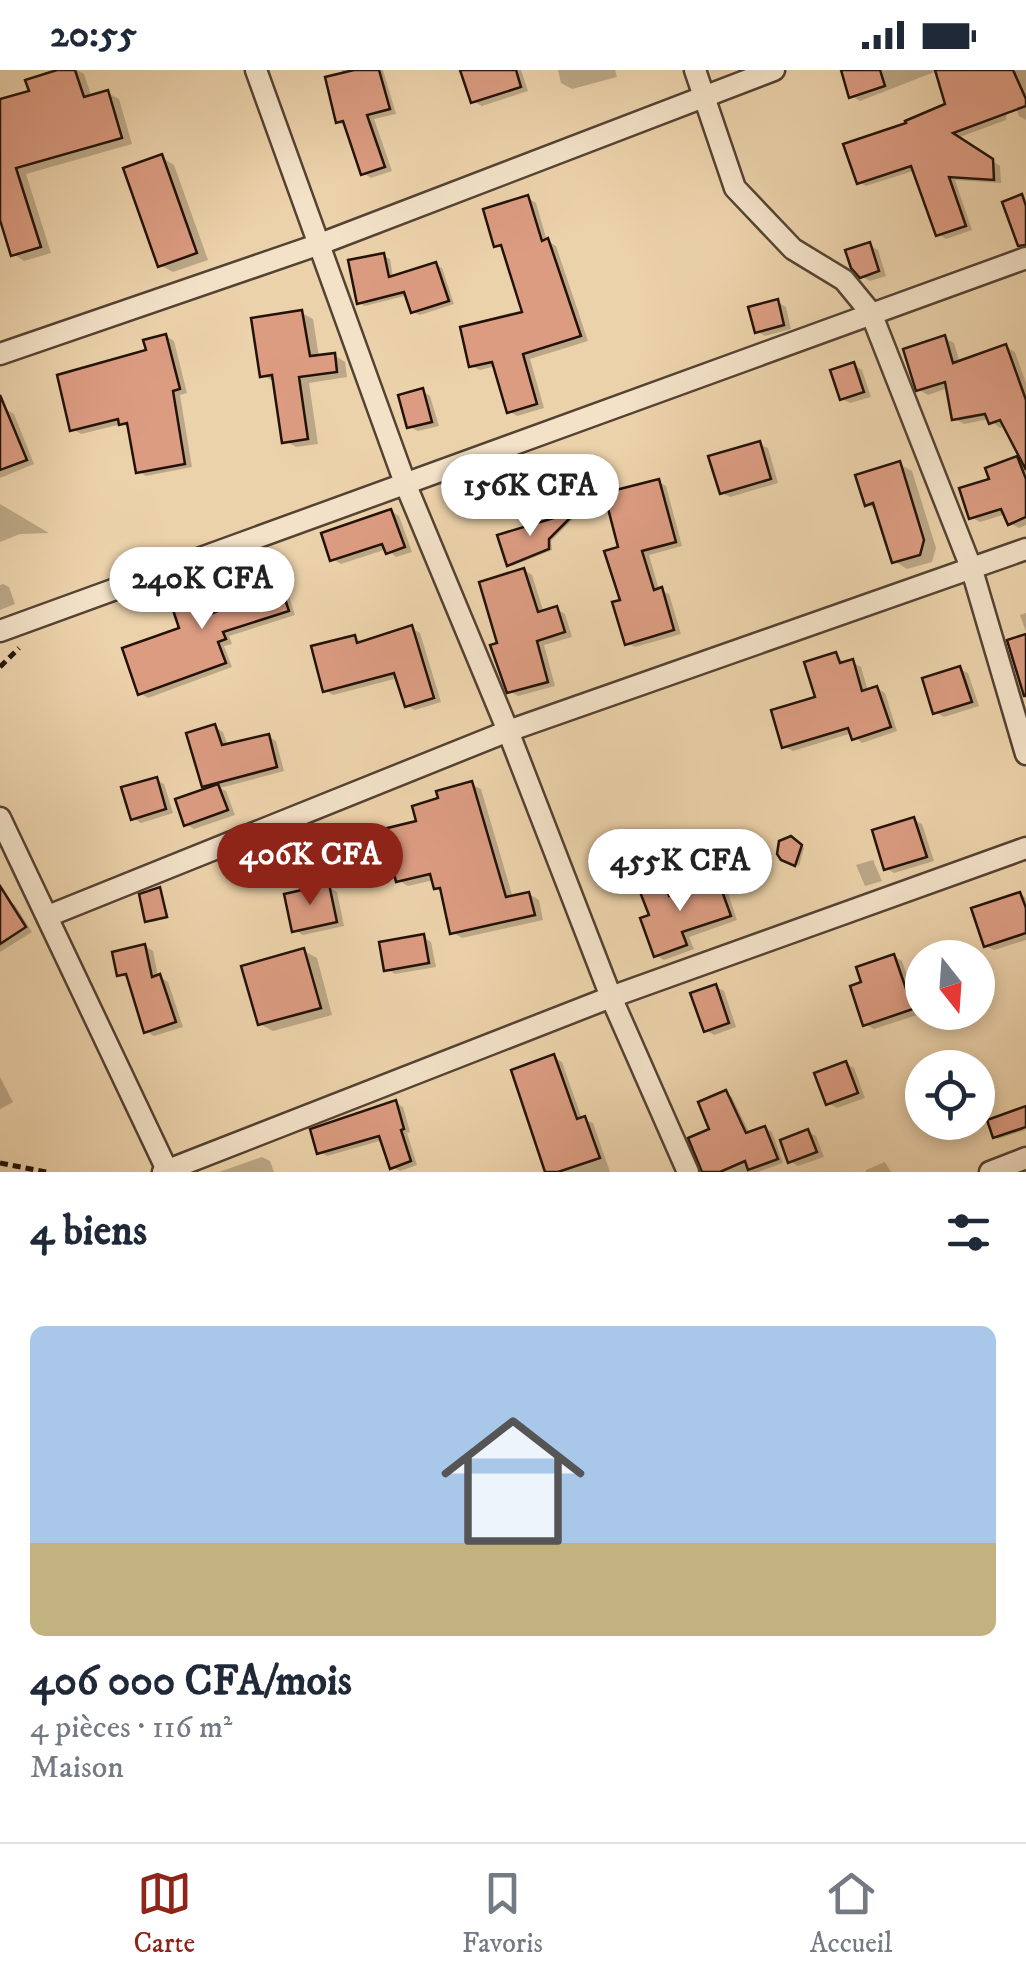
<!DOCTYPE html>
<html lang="fr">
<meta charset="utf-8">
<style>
body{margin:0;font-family:"IM FELL DW Pica",serif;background:#f6f6f7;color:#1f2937;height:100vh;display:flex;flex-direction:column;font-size:38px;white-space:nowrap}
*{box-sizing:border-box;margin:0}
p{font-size:32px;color:#747a83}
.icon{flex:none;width:55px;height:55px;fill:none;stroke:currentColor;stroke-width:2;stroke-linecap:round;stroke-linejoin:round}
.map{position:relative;height:1102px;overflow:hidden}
.drawer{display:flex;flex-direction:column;background:#fff;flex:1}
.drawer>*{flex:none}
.needle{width:65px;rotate:163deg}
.controls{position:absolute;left:905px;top:870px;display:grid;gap:20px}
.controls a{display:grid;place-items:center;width:90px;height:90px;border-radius:50%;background:#fff;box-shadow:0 5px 15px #0003;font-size:50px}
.price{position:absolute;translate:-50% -85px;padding:0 22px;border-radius:35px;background:#fff;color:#222;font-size:32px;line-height:65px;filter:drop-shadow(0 2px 5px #0008)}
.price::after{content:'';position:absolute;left:50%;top:60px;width:30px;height:22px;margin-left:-15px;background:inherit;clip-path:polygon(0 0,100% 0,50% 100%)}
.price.active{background:#8f2418;color:#fff}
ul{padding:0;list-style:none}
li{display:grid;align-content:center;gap:20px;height:530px;padding:0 30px}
li span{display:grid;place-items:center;height:310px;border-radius:15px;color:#555}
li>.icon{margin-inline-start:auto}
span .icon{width:180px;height:180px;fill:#fffc;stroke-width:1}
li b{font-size:42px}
h2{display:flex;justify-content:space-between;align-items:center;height:120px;padding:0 30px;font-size:42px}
.status{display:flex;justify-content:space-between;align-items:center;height:70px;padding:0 50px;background:#fff;direction:ltr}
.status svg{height:28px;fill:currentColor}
.tabs{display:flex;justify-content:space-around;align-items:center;height:140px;border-top:2px solid #e0e1e3;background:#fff;font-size:28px;color:#747a83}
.tabs a{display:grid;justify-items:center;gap:5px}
.tabs .active{color:#8f2418}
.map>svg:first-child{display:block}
.shadow{fill:#0003}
.building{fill:#dc9c82;stroke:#221209;stroke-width:2.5}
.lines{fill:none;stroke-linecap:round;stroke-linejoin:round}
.street-casing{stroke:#544232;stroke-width:25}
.path{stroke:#221209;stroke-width:5;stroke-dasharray:8 5;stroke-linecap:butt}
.street{stroke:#f3e2c8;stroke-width:20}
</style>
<div class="status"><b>20:55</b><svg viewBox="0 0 49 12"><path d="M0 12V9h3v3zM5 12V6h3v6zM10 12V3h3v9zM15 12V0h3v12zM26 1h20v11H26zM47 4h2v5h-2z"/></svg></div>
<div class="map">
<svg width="1026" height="1102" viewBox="0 0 1026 1102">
<rect width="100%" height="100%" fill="#ecd2ab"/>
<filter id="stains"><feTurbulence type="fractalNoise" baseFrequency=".002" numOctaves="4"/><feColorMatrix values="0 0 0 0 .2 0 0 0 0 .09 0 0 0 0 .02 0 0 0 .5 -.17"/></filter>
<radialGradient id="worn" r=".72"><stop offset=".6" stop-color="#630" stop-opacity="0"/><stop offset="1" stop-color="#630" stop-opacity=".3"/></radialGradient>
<g class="shadow">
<path d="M65 0H77L84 4 92 28 108 23 119 29 132 74 26 104 51 183 24 191 13 184 0 145V31L32 23Z"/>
<path d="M342 0H383L396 44 374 49 392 101 371 108 363 103 347 57 338 52Z"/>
<path d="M463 0H521L528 21 482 36 473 31Z"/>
<path d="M558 0H615L617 7 572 19 561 13Z"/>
<path d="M843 0H961L993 9 1014 0H1026V50L1019 46 1009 18 1006 50 957 68 1000 96 1001 113 955 110 972 160 946 169 938 164 916 100 866 116 859 112 909 55 948 36 937 1 860 31 852 26Z"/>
<path d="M161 87 174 95 208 190 173 202 160 195Z"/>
<path d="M528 128 536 133 547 171 556 176 588 271 530 289 544 338 517 346 509 341 496 296 480 300 471 296 525 244 505 180 496 175Z"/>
<path d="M869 175 878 180 886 206 870 211 861 206Z"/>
<path d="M383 186 390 189 393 208 436 195 442 198 454 234 420 245 413 242 408 225 365 236 359 233Z"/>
<path d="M777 232 786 237 791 259 765 266 757 261Z"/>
<path d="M302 243 313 249 319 287 334 285 345 292 347 307 309 313 318 374 296 377 285 371 276 313 263 305Z"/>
<path d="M166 266 174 271 187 323 180 325 192 397 146 406 138 401 130 358 122 354 81 364 73 359Z"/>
<path d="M944 268 954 273 960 293 1006 277 1015 282 1026 313V455L1019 458 1010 453 1006 444 980 452 971 447 992 410 988 400 1022 386 1006 356 1000 358 989 349 964 354 955 349 948 318 928 325 919 320Z"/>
<path d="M854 295 862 300 871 327 850 333 842 329Z"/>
<path d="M422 321 430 326 439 356 418 361 410 357Z"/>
<path d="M5 339 14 344 34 394 0 408V341Z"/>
<path d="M759 374 768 378 778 413 730 427 722 423Z"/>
<path d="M899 394 912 401 936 478 932 492 907 499 894 491 878 441 867 434Z"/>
<path d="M659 412 666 416 682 476 649 485 659 520 669 524 681 564 635 577 627 573 621 478Z"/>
<path d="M0 434 49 463 20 464 0 472Z"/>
<path d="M391 441 399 446 412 482 396 487 387 479 341 494 332 489Z"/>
<path d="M578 444 551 471 552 480 512 496 509 494 501 467Z"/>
<path d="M273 496 281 501 295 545 229 566 232 574 224 576 232 597 148 628 140 623 182 560 195 521 203 525 210 546 246 533Z"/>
<path d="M524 500 532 505 544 543 557 539 565 544 572 567 544 575 555 616 518 626 509 621 500 575Z"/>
<path d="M3 514 9 517 15 534 0 540V515Z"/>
<path d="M1026 543V562L1020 545Z"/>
<path d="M411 558 420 563 441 632 415 640 407 636 398 608 333 625 325 620 354 568 364 573Z"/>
<path d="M836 585 845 594 852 592 861 597 868 621 877 618 885 623 897 661 862 673 852 663 793 681 784 676 818 628Z"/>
<path d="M960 599 968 603 979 636 944 647 936 642Z"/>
<path d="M215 657 223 662 228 676 268 666 276 671 284 701 220 718 226 721 235 745 194 759 186 754 211 719 204 715Z"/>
<path d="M156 710 164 714 173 743 141 753 133 748Z"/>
<path d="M471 714 481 719 513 828 529 824 539 830 543 850 462 868 452 862 443 822 436 818 434 810 408 816 398 810 395 797 387 799 377 793 441 730Z"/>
<path d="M914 750 922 754 934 791 894 803 886 798Z"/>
<path d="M797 772 804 778 799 796 783 788Z"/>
<path d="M873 790 882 811 865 816 856 795Z"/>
<path d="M718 812 726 817 737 850 689 867 694 879 664 890 656 885 664 816 672 821 675 827Z"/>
<path d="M328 817 337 822 344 856 303 865 295 860Z"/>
<path d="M160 819 169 848 151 852 147 850Z"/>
<path d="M1020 824 1026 828V870L994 880 986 876Z"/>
<path d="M8 831 15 835 32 862 0 882V836Z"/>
<path d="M423 867 431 872 436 897 395 904 387 899Z"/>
<path d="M145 876 153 881 158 906 168 912 183 957 154 966 146 961 130 909 119 904Z"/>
<path d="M304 881 317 888 332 945 273 961 260 954Z"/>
<path d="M894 886 902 891 920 944 874 959 865 954 864 914Z"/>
<path d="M716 917 724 921 736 957 714 965 706 960Z"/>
<path d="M553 987 562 992 582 1049 593 1053 610 1102H548Z"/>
<path d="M846 994 854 998 865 1028 837 1038 828 1033Z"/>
<path d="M0 1007 13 1032 0 1039Z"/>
<path d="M725 1023 732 1027 750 1064 765 1058 772 1062 783 1093 758 1102H703Z"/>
<path d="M396 1033 403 1037 410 1062 407 1063 417 1095 400 1101 392 1097 383 1070 327 1086 320 1082Z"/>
<path d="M1019 1044 1025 1060 998 1069 995 1067Z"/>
<path d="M808 1062 816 1066 824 1087 798 1096 790 1091Z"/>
<path d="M262 1087 270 1091 274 1102H219Z"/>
<path d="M885 1092 891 1102H866V1100Z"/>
</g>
<g class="building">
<path d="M57 0H75L84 27 108 20 122 68 16 98 41 177 11 186 0 150V29L29 21 25 10Z"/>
<path d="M354 0H379L390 39 367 45 385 97 361 105 343 51 336 53 325 7Z"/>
<path d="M460 0H516L521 17 471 33Z"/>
<path d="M841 0H880L885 16 849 28Z"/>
<path d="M935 0H1013L1026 29V36L953 63 993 89 994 110 949 107 966 156 936 166 911 96 857 114 843 74 906 53 905 51 945 34Z"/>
<path d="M162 84 197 183 158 197 123 98Z"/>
<path d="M1022 124 1026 136V175L1018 176 1002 132Z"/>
<path d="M528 125 542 171 548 168 581 266 523 284 537 334 507 343 492 292 469 297 460 257 522 242 501 175 494 177 483 139Z"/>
<path d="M870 172 879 201 860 208 851 198 845 180Z"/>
<path d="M384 183 389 207 436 192 449 231 411 243 404 222 357 234 348 190Z"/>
<path d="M778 229 784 255 755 263 748 237Z"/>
<path d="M302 240 310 286 335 283 337 302 299 307 308 369 282 373 272 305 260 307 251 248Z"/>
<path d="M166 264 180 319 173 321 185 394 136 403 127 353 119 355 118 349 70 361 57 305 146 280 143 270Z"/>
<path d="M945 265 953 293 1006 274 1026 330V400L1000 350 989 354 985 344 952 350 945 312 916 321 903 279Z"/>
<path d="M854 292 864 322 840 330 830 300Z"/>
<path d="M423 318 432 352 407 358 398 325Z"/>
<path d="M0 325 27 390 0 400Z"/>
<path d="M760 371 771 409 720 424 708 386Z"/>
<path d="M1017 386 1026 409V447L1008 455 1001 439 969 449 959 418 989 409 985 398Z"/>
<path d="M900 391 924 470 920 485 892 493 873 433 865 436 855 405Z"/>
<path d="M659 409 676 472 642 481 654 520 662 517 674 560 625 575 612 532 620 530 604 481 618 477 604 423Z"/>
<path d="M391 439 405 477 386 484 382 474 330 491 321 463Z"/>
<path d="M577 441 549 469V479L507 496 497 465Z"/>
<path d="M273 493 289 541 223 562 226 569 218 572 226 593 138 625 122 578 179 558 169 528 195 518 205 546 243 531 235 505Z"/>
<path d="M524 498 538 542 557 536 565 562 537 571 548 612 507 623 490 575 497 573 479 512Z"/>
<path d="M412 555 434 628 405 637 394 603 323 622 311 576 355 565 357 573Z"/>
<path d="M1026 564V626H1024L1007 570Z"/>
<path d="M836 582 840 593 853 589 862 621 877 616 891 657 852 670 848 658 782 678 771 640 815 627 804 592Z"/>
<path d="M960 596 972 632 933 644 922 608Z"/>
<path d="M215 654 222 675 269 664 277 697 202 717 186 663Z"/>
<path d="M157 707 166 739 131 750 121 717Z"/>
<path d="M472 711 506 827 529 822 535 845 450 864 440 818 434 819 430 804 396 812 391 790 375 794 367 763 416 751 412 736 438 728 436 721Z"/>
<path d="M218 714 228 740 184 756 175 729Z"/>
<path d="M914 747 927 787 884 800 872 760Z"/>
<path d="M791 766 802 775 795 796 781 790 777 784 779 771Z"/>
<path d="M718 810 731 846 682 862 687 875 654 887 640 848 649 845 640 822 664 813 669 826Z"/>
<path d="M329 814 337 852 292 862 284 824Z"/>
<path d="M0 816 26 857 0 874Z"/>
<path d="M160 817 167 847 145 852 139 824Z"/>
<path d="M1020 822 1026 838V863L984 877 971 838Z"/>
<path d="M424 864 429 893 384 901 379 872Z"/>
<path d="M145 874 152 907 160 904 176 952 144 963 126 904 117 906 112 882Z"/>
<path d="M304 878 321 938 258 955 241 896Z"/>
<path d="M894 884 913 939 863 956 850 916 861 912 856 897Z"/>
<path d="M716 914 729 953 704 962 690 923Z"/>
<path d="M554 984 577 1049 585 1046 600 1088 558 1102H545L511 1000Z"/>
<path d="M846 991 858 1023 826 1035 814 1003Z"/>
<path d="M726 1020 746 1063 765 1056 778 1089 748 1100 745 1091 720 1102H702L688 1068 709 1059 698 1032Z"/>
<path d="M396 1030 404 1059 401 1060 411 1091 390 1099 379 1066 317 1084 310 1059Z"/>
<path d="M1026 1036V1057L993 1068 987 1050Z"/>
<path d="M808 1059 817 1082 788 1093 780 1070Z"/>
</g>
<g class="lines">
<defs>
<g id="street">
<path d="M256 0 405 413 508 661 611 927 688 1102"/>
<path d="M695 0 735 118 793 179 844 210 871 243 972 500 1026 684"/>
<path d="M0 284 320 174 774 0"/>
<path d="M0 561 1026 188"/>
<path d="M0 748 168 1102"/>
<path d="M48 846 508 661 1026 479"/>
<path d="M163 1102 611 927 1026 778"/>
<path d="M990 1102 1026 1088"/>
</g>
</defs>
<use href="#street" class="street-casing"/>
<g class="path">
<path d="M0 597 19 578"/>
<path d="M0 1093 46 1102"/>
</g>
<use href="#street" class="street"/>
</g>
<rect width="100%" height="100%" filter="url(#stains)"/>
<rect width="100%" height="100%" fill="url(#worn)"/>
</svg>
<div class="controls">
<a><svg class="needle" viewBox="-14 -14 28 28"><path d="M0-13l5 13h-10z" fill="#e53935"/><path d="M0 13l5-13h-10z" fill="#747a83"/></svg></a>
<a><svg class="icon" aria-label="locate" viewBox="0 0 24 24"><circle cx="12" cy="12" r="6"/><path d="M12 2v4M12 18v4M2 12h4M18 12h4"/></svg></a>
</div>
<b class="price" style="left:530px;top:469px">156K CFA</b>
<b class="price" style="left:202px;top:562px">240K CFA</b>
<b class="price active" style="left:310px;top:838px">406K CFA</b>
<b class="price" style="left:680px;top:844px">455K CFA</b>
</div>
<section class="drawer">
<h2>4 biens<svg class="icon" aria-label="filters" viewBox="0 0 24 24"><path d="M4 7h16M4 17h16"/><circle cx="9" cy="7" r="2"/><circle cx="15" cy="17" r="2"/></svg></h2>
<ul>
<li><span style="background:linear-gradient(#a9c7e8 70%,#c2b280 0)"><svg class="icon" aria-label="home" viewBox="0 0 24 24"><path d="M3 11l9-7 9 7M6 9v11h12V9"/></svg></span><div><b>406 000 CFA/mois</b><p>4 pièces · 116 m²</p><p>Maison</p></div></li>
</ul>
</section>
<nav class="tabs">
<a class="active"><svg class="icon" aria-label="map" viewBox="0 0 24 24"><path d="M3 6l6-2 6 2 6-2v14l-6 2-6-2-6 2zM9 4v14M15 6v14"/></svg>Carte</a>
<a><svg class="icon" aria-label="saved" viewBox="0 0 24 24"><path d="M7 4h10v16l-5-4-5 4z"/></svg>Favoris</a>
<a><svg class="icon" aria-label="home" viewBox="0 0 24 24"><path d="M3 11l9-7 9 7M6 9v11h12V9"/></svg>Accueil</a>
</nav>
